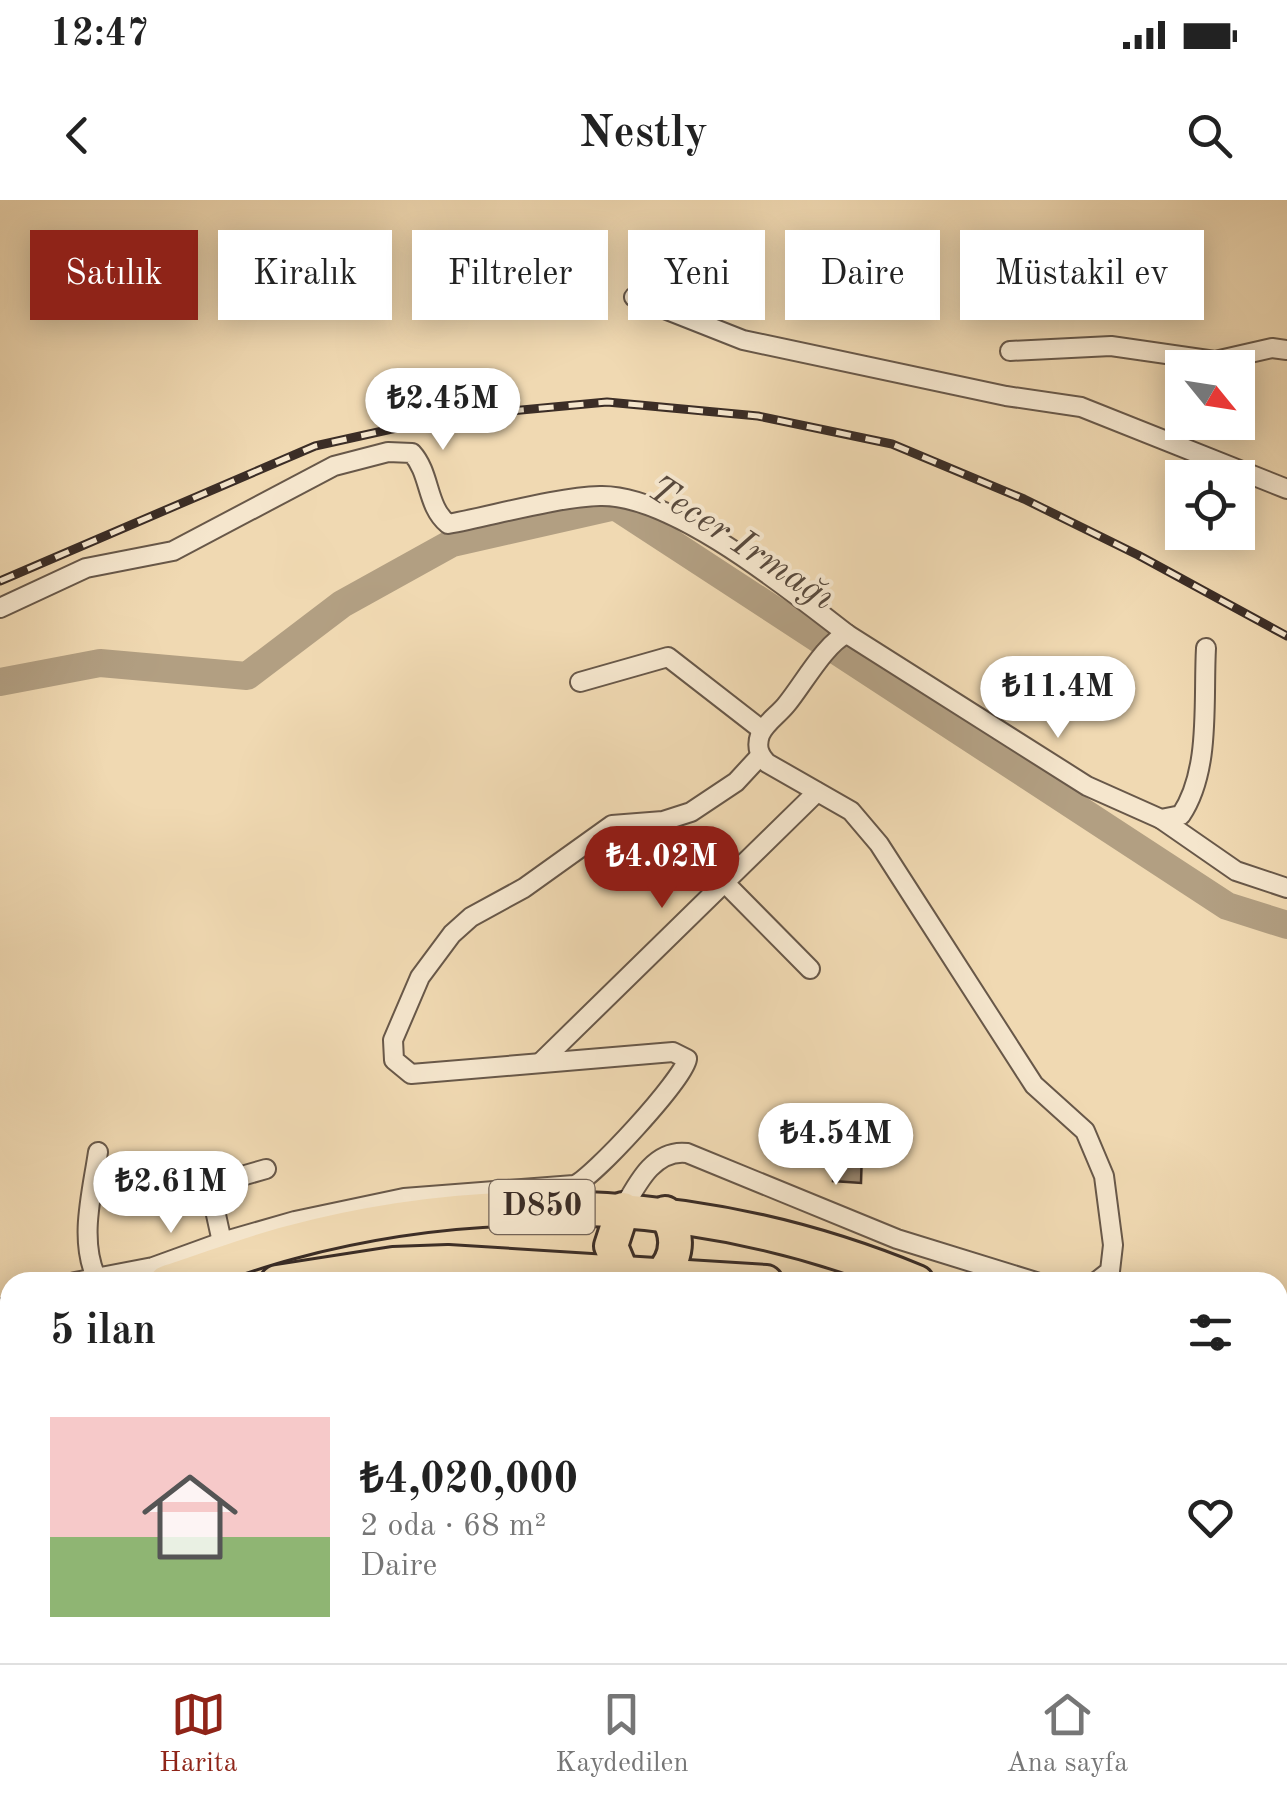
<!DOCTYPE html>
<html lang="tr">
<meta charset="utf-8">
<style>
body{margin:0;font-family:"Old Standard TT",serif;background:#f2f2f2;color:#222;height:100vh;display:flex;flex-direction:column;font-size:38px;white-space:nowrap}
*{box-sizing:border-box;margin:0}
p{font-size:32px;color:#767676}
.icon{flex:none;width:55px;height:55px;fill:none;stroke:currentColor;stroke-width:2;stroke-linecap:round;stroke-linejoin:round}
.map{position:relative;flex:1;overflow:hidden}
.drawer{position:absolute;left:0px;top:1072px;width:1288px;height:392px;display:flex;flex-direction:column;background:#fff;border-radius:30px 30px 0 0;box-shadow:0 5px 25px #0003}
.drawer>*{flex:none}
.hud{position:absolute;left:30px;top:30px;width:1228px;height:90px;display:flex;gap:20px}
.needle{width:65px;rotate:120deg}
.tools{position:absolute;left:1165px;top:150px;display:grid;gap:20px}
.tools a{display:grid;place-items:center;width:90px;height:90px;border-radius:0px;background:#fff;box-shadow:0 5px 25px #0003;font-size:50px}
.price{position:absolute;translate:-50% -85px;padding:0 22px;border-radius:35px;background:#fff;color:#222;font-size:32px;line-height:65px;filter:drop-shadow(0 2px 5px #0008)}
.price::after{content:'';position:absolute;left:50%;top:60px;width:30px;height:22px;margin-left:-15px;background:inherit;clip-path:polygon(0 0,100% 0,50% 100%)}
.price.on{background:#8f2418;color:#fff}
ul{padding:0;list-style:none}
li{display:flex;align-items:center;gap:30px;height:250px;padding:0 50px}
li+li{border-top:2px solid #e0e0e0}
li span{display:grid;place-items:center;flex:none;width:280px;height:200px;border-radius:0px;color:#555}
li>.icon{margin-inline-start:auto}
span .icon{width:120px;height:120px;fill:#fffc;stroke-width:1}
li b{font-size:42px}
h2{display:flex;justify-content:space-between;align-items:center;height:120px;padding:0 50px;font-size:42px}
.tag{padding:0 35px;border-radius:0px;background:#fff;box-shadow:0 5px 25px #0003;font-size:35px;line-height:90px}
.tag.on{background:#8f2418;color:#fff}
.status{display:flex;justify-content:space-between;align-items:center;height:70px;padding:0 50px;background:#fff;direction:ltr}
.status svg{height:28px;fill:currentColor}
header{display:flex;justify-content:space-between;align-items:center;height:130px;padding:0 50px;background:#fff;font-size:45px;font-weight:600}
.menu{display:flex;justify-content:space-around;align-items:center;height:140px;border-top:2px solid #e0e0e0;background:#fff;font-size:28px;color:#767676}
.menu a{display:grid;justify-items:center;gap:5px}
.menu .on{color:#8f2418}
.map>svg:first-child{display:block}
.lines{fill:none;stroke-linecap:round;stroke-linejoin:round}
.river{stroke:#b29f82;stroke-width:28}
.building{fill:#99866f;stroke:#3b2d26;stroke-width:2.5}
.street-casing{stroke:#685849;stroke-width:22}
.highway-casing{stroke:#3b2d26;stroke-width:38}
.street{stroke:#f5e6cd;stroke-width:18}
.highway{stroke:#f0d9b2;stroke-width:32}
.rail-casing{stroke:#3b2d26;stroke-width:9}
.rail{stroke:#f5e6cd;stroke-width:5;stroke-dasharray:15;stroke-linecap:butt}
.labels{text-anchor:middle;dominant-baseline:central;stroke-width:8;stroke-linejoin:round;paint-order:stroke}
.shield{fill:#f5e6cd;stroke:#736458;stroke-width:2.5}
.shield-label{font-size:32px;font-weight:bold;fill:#3b2d26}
.water-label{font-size:38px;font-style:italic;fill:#594a3d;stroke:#f5e6cd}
</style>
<div class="status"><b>12:47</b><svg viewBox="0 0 49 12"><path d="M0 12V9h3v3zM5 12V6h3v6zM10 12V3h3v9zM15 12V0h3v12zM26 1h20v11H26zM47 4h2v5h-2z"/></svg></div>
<header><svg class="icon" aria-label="back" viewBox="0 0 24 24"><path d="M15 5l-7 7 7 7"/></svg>Nestly<svg class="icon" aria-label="search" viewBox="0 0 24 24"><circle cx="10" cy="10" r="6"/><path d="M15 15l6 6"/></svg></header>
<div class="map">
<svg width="1287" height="1463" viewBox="0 0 1287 1463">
<rect width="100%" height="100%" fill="#f0d9b2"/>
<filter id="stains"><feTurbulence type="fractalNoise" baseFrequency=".002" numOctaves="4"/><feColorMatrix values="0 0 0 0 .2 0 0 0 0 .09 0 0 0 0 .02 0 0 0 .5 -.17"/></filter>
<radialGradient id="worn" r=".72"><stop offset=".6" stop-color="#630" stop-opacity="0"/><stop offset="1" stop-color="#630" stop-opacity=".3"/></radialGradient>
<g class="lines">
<path class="river" d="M0 482 100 463 247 476 342 404 452 343 615 306 1227 706 1287 725"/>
</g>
<path class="building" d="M834 950 862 951 861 983 833 981Z"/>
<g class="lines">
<defs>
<g id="street">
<path d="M634 97 743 140 1006 196 1081 207 1287 289"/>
<path d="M1010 151 1111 146 1215 161 1272 148 1287 150"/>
<path d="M0 408 86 368 173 351 334 266 388 252 412 253C431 274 426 306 448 324 492 316 557 297 600 296 673 294 791 391 847 434"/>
<path d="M580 482 668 457 762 530"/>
<path d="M1161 619 1236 671 1287 688"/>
<path d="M725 683 810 769"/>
<path d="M540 863 817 592"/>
<path d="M266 969 214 984 211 992 222 1042 295 1021 404 998 574 985C591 980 684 879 687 859L673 852 411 874 394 860 393 840 420 777 452 734 471 717 524 688 612 625 663 621 691 612 736 582 760 556"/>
<path d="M623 1009C637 984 654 949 687 953L897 1039 1036 1082"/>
<path d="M96 1077C79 1039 92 993 98 952"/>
<path d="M75 1082 153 1067 222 1042 225 1052"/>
<path d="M1096 1082 1110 1071 1113 1045 1104 976 1085 931 1034 885 879 644 851 611 767 563C759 555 756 547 760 535 765 523 778 515 786 505 802 486 826 442 847 434L1087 586 1161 619 1181 615C1211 570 1203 502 1206 448"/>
<path d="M0 1109 10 1105"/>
<path d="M0 1426 10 1425"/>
<path d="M154 1455 164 1463"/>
</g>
<g id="highway">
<path d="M623 1075 611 1046 623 1009"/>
<path d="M659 1077C678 1059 680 1035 665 1013"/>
<path d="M166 1082C207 1069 247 1053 289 1042 498 986 717 999 917 1082"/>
<path d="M277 1082 393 1064 448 1062 766 1082"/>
<path d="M0 1138 10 1135"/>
<path d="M0 1171 10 1167"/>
<path d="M1278 1339 1287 1351"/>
<path d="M1278 1384 1287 1396"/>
</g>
</defs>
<use href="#street" class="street-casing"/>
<use href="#highway" class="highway-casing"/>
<use href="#street" class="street"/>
<use href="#highway" class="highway"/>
<defs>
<path id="rail" d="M0 381 315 246 446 217 607 202 758 216 892 244 1024 299 1138 355 1287 436"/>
</defs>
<use href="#rail" class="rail-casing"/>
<use href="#rail" class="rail"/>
</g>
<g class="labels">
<rect class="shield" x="489.5" y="980" width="105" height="54" rx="8"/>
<g class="shield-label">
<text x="542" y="1007">D850</text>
</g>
<g class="water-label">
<text transform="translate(741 344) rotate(33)">Tecer Irmağı</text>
</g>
</g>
<rect width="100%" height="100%" filter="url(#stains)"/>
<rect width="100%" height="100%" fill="url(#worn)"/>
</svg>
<div class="tools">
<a><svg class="needle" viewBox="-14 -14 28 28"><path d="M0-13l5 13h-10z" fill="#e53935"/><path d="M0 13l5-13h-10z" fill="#767676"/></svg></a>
<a><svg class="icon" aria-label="locate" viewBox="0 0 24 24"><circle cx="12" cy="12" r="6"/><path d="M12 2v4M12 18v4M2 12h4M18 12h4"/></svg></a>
</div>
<b class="price" style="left:443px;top:253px">₺2.45M</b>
<b class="price" style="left:1058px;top:541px">₺11.4M</b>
<b class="price on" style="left:662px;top:711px">₺4.02M</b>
<b class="price" style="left:836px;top:988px">₺4.54M</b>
<b class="price" style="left:171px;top:1036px">₺2.61M</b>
<div class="hud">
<a class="tag on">Satılık</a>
<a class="tag">Kiralık</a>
<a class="tag">Filtreler</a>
<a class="tag">Yeni</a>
<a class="tag">Daire</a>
<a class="tag">Müstakil ev</a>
</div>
<section class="drawer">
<h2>5 ilan<svg class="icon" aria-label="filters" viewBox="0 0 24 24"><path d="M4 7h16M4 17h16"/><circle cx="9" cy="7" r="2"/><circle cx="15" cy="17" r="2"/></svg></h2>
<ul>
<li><span style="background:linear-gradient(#f6c9c9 60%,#8fb573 0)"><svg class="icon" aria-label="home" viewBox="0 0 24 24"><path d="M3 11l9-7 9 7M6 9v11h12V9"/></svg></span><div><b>₺4,020,000</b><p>2 oda · 68 m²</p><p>Daire</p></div><svg class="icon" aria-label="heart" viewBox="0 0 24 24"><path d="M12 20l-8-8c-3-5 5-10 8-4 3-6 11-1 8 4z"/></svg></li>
</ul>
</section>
</div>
<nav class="menu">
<a class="on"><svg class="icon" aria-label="map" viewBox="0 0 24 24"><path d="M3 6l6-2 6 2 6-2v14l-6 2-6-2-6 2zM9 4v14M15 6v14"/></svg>Harita</a>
<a><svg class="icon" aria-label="saved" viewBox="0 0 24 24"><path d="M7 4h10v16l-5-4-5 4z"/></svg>Kaydedilen</a>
<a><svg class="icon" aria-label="home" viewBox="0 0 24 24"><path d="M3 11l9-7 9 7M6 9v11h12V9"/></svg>Ana sayfa</a>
</nav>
